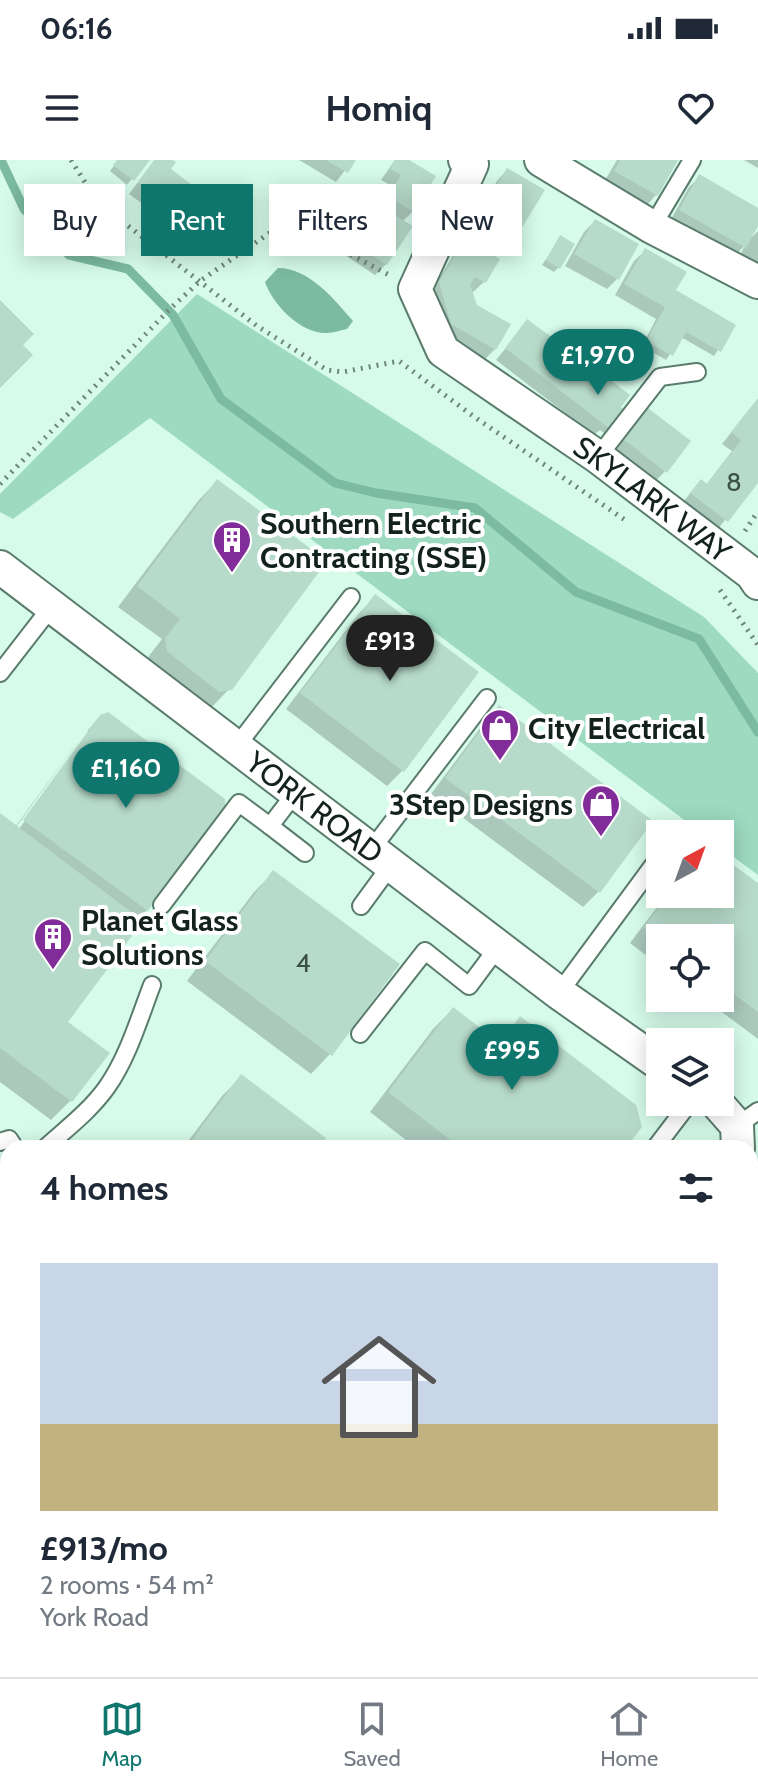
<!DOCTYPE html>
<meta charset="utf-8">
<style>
body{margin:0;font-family:Cabin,sans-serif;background:#f6f6f7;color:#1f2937;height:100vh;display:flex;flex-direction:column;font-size:30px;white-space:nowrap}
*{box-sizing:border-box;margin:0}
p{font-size:26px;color:#747a83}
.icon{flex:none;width:44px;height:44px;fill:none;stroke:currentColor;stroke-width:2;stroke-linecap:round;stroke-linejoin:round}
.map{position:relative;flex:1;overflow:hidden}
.side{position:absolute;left:0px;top:980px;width:758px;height:538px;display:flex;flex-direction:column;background:#fff;border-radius:24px 24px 0 0;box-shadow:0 4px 20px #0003}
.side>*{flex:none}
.hud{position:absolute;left:24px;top:24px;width:710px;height:72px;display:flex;gap:16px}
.needle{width:52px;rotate:41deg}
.tools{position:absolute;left:646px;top:660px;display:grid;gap:16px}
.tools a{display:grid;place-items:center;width:88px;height:88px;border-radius:0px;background:#fff;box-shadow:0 4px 20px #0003;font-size:40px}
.price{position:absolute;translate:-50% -68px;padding:0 18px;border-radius:28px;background:#0f766e;color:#fff;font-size:26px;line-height:52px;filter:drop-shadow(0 2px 4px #0008)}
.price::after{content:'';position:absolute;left:50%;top:48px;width:24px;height:18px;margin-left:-12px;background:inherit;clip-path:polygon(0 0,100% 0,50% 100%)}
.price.active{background:#222;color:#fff}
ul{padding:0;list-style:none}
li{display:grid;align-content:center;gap:16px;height:424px;padding:0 40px}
li span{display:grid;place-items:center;height:248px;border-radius:0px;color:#555}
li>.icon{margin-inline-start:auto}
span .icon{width:144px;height:144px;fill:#fffc;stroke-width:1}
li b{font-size:34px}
h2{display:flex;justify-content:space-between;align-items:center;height:96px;padding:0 40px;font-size:34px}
.pill{padding:0 28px;border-radius:0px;background:#fff;box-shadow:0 4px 20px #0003;font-size:28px;line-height:72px}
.pill.active{background:#0f766e;color:#fff}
.status{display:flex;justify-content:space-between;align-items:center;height:56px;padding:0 40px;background:#fff;direction:ltr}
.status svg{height:22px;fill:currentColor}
header{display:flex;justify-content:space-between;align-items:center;height:104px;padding:0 40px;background:#fff;font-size:36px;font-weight:700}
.menu{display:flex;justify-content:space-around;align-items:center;height:112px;border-top:2px solid #e0e1e3;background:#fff;font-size:22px;color:#747a83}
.menu a{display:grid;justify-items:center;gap:4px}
.menu .active{color:#0f766e}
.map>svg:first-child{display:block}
.green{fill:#9ddac0}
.water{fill:#7cbba1}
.shadow{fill:#0003}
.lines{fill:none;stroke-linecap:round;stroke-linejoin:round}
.stream{stroke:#7cbba1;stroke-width:9}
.building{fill:#b7dbcb}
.lane-casing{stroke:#5a7c6d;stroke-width:20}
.street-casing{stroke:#5a7c6d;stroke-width:36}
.path{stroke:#6e867c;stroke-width:5;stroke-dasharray:2 6;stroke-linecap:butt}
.lane{stroke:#fff;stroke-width:16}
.street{stroke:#fff;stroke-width:32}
.labels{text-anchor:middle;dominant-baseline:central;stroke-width:8;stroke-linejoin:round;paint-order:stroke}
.number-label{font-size:26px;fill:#3d5048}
.street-label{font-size:30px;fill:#14221c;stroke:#fff}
.poi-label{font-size:30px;font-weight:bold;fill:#14221c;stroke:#fff;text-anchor:start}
</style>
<div class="status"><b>06:16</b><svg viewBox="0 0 49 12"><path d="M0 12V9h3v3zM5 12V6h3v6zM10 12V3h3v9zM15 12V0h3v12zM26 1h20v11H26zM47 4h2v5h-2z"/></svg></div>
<header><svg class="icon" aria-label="menu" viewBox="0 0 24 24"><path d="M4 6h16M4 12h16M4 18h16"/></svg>Homiq<svg class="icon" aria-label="heart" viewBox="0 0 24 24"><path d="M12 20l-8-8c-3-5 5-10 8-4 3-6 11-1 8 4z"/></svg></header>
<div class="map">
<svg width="758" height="1517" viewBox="0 0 758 1517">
<rect width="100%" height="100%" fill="#d6fbeb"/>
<g class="green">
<path d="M197 134 704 457 758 513V715L720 687V674H703L150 258 13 359 0 352V334Z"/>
<path d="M758 1041V1517H524L523 1510H750V1053Z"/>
</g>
<path class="water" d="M278 108C309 108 334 139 353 161L347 169C341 170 333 173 327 173 301 174 273 145 265 122Z"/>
<g class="shadow">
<path d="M118 0H147L127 25 110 11Z"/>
<path d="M155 0H170L168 10 189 25 162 58 129 34Z"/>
<path d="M299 0H353L336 22Z"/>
<path d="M395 0H405L413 51 402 62 386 104 375 115 337 90 356 66 366 71 383 50 379 48 392 26 381 20Z"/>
<path d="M617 0H673L675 1 656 35 646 46 604 22Z"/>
<path d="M744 0H758V8Z"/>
<path d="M507 10 514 78 503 89 496 85 490 95 484 122 473 132 469 130 495 189 484 200 441 175 430 134 497 21Z"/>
<path d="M700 17 758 50V62L749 80 758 71V114L737 102 745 85 734 97 670 61 689 27Z"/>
<path d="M595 61 617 119 607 129 565 106 584 72Z"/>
<path d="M561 77 559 107 554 112 542 105Z"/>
<path d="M645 91 674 131 734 165 714 196 681 177 666 200 642 186 656 159 615 135 634 101Z"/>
<path d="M528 161 561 200 582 216 591 207 665 311 655 322 615 291 620 285 600 270 594 275 496 200Z"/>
<path d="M758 239V320L716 371 681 345 691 332 706 325 732 291 722 284Z"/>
<path d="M217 321 230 528 210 549 146 500 162 479 118 447 198 341Z"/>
<path d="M375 437 403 610 387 626 286 549 360 452Z"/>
<path d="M499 548 651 662 598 732 583 747 431 634 484 563Z"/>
<path d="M101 556 147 750 137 759 65 862 107 893 70 941 51 960 0 922V656L15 667 83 575 16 667 19 669 91 571H87Z"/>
<path d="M720 697 758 726V879L703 838H720V778H660V806L630 783 667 734H720Z"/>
<path d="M274 712 330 894 311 914 187 821 254 732Z"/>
<path d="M453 849 497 883 520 859 623 988H416L370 952 433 869Z"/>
<path d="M241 917 316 988H183L222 936Z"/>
<path d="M148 1510H442L439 1517H144Z"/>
</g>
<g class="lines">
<g class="stream">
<path d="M1 0 24 49 69 95 128 109 173 155 221 239 335 323 376 333 475 348 576 432 699 479 758 572"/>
<path d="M750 1250 758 1240"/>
<path d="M678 1510 681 1517"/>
</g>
</g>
<g class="building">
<path d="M117 0H150L134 21 113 5Z"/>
<path d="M154 0H173L176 2 171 9 192 25 174 49 138 22Z"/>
<path d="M326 0H356L348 13Z"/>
<path d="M395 0H409L436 16 414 52 388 37 401 15 390 9Z"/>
<path d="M620 0H678L658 36 614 11Z"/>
<path d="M507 8 545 30 515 79 505 74 492 94 500 99 486 123 475 117 470 125 477 145 511 164 496 190 451 164 439 122Z"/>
<path d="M699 14 758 48V66L746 88 679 50Z"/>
<path d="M383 48 413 66 387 105 346 79 356 63 369 71Z"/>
<path d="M595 59 639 84 619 120 574 94Z"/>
<path d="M560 75 575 84 560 109 546 100Z"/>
<path d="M645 88 687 112 676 130 736 165 721 192 686 172 673 196 646 181 665 147 624 124Z"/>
<path d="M0 140 34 174 23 185 33 195 0 228Z"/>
<path d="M527 159 570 191 564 200 584 215 591 205 630 235 621 247 638 261 648 248 691 281 667 313 505 188Z"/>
<path d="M758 238V323L728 362 690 333 701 319 707 324 741 280 731 272Z"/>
<path d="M217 319 327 401 232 530 219 532 167 491 165 478 180 459 137 426Z"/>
<path d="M375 434 479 512 404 612 300 533Z"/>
<path d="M499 545 653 661 600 733 445 618Z"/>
<path d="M108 552 225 639V646L148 751 23 660 100 555Z"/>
<path d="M0 653 143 761 68 862 110 893 72 942 0 888Z"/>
<path d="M720 695 758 723V852L720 824V778H659L644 767 669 734H720Z"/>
<path d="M273 710 400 804 332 896 205 801Z"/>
<path d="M453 847 500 883 520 856 636 945 642 967 626 988H461L388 932Z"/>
<path d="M241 914 326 978 319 988H186Z"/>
<path d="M0 1125 8 1131V1216L0 1227Z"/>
<path d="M0 1262 8 1268V1330L0 1341Z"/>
<path d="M180 1510H447L442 1517H189Z"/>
</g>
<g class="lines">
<defs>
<g id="lane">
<path d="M652 67 692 0"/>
<path d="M598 297 660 217 697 212"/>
<path d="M0 513 52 446"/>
<path d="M236 587 351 437"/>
<path d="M270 666 305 693"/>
<path d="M371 690 487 538"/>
<path d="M162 745 239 643 270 666 296 632"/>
<path d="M361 746 391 705"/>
<path d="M559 833 660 696"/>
<path d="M360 874 425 791 469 826 498 787"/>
<path d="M737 966 758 951"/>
<path d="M0 982 9 979 15 988"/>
<path d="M45 988C66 969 90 951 107 927 128 897 139 859 152 825"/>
<path d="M655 988 690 942"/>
</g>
<g id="street">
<path id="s1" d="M465 0 472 4 415 129 443 191 598 297 752 414 758 423"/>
<path d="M541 0 652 67 758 122"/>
<path id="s2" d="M0 407 559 833 660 904"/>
<path d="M716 942 737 966 738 988"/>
<path d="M0 1076 8 1082"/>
<path d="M497 1517V1510"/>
</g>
</defs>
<use href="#lane" class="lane-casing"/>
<use href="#street" class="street-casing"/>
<g class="path">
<path d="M71 0 88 27 118 58 257 166 327 210 343 212 399 201 473 256 628 362"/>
<path d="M0 324 172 147 200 121 271 72 312 74 389 115"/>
<path d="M745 371 758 351"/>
<path d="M720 430 758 485"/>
<path d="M750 1172 758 1167"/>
<path d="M648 1517 651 1510"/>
</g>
<use href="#lane" class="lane"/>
<use href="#street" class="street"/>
</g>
<defs>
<symbol id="building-pin" viewBox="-11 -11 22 30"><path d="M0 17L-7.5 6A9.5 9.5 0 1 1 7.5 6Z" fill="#822c9a" stroke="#fff"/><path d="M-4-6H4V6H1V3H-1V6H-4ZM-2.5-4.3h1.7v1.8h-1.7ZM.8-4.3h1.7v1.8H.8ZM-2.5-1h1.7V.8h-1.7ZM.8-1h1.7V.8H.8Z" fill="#fff"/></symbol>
<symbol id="shop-pin" viewBox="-11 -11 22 30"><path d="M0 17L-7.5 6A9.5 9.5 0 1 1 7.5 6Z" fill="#822c9a" stroke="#fff"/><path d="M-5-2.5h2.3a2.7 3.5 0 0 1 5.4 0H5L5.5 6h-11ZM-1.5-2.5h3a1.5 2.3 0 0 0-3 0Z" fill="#fff"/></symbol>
</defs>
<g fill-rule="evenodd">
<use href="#building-pin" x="210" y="358" width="44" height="60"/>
<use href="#shop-pin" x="478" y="546" width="44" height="60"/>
<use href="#shop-pin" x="579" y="622" width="44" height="60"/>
<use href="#building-pin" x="31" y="755" width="44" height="60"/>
</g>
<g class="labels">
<g class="number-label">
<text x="734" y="322">8</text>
<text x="303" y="803">4</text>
</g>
<g class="street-label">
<text stroke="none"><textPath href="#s1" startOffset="470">SKYLARK WAY</textPath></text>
<text stroke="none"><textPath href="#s2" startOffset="396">YORK ROAD</textPath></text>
</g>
<g class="poi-label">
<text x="260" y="363">Southern Electric<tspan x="260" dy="34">Contracting (SSE)</tspan></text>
<text x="528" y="568">City Electrical</text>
<text x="573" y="644" text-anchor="end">3Step Designs</text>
<text x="81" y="760">Planet Glass<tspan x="81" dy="34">Solutions</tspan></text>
</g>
</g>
</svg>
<div class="tools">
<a><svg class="needle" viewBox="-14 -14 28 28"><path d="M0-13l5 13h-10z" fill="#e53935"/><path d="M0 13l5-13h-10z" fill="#747a83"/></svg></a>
<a><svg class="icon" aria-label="locate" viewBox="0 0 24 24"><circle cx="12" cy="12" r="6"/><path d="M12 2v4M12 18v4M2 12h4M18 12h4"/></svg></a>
<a><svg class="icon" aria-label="layers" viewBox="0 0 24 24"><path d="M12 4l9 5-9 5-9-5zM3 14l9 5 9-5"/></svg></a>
</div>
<b class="price" style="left:598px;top:237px">£1,970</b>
<b class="price active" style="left:390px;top:523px">£913</b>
<b class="price" style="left:126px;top:650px">£1,160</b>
<b class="price" style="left:512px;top:932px">£995</b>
<div class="hud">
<a class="pill">Buy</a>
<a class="pill active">Rent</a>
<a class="pill">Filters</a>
<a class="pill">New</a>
</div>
<section class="side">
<h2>4 homes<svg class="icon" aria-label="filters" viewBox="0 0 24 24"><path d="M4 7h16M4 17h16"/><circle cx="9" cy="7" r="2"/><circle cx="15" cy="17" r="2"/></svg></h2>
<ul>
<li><span style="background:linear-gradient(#c9d6e8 65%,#c2b280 0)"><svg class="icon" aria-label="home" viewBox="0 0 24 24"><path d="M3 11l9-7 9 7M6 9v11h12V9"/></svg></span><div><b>£913/mo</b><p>2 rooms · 54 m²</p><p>York Road</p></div></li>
</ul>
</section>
</div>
<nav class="menu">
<a class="active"><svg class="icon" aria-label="map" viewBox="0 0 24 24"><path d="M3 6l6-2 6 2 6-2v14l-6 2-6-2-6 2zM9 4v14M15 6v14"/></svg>Map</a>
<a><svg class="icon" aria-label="saved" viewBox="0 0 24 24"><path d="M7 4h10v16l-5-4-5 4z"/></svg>Saved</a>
<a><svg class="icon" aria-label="home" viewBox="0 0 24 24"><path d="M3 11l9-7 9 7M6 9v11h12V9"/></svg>Home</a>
</nav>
